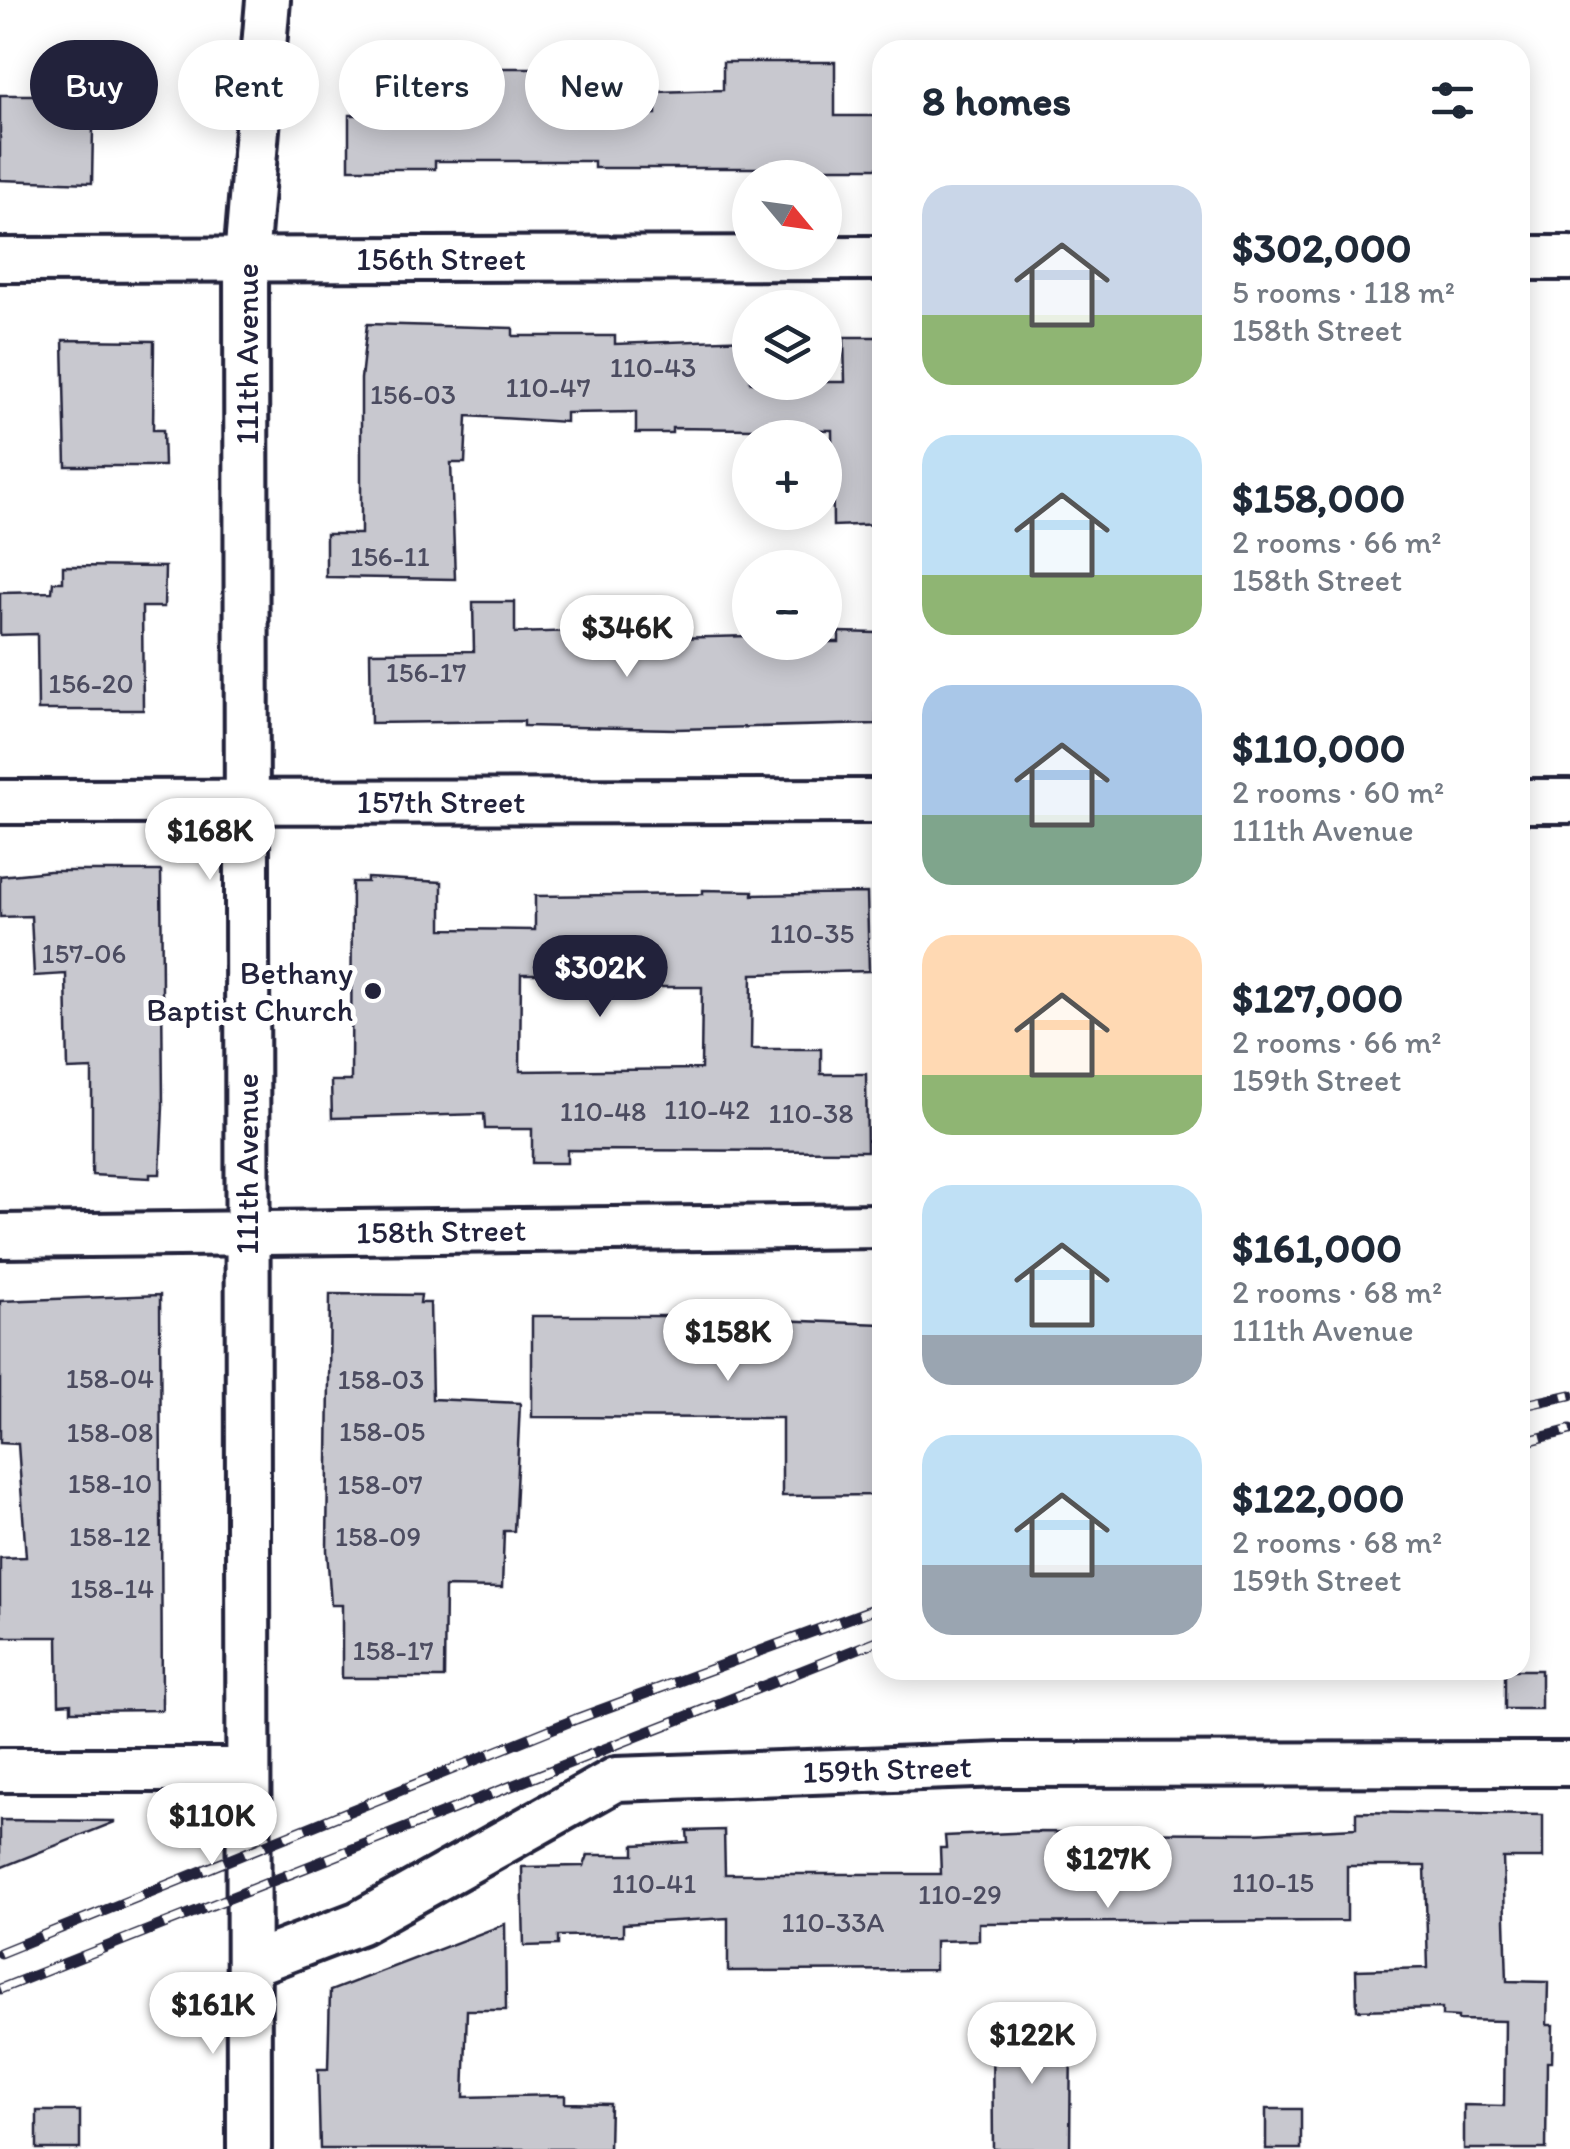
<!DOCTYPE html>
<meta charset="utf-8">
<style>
body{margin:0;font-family:Itim,sans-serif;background:#f6f6f7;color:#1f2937;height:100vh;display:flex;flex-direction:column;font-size:38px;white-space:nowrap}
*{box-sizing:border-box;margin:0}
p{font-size:32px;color:#747a83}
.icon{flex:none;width:55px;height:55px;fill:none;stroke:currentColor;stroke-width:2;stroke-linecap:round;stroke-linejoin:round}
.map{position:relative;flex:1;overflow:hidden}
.sheet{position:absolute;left:872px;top:40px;width:658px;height:1640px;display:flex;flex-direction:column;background:#fff;border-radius:30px;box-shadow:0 5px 25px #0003}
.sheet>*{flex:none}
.banner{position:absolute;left:30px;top:40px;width:692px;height:90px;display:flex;gap:20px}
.needle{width:65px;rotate:119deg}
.tools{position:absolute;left:732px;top:160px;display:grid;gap:20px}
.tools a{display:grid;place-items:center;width:110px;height:110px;border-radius:50%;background:#fff;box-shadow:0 5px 25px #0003;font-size:50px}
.price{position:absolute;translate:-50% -85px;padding:0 22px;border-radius:35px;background:#fff;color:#222;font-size:32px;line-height:65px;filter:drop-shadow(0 2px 5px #0008)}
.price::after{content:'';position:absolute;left:50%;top:60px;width:30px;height:22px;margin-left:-15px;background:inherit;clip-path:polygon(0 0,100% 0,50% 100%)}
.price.on{background:#22223b;color:#fff}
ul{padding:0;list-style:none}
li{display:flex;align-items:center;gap:30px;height:250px;padding:0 50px}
li span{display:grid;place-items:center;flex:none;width:280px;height:200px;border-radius:30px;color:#555}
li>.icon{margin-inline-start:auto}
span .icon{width:120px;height:120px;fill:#fffc;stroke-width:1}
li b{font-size:42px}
h2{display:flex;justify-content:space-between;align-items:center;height:120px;padding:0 50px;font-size:42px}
.pill{padding:0 35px;border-radius:45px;background:#fff;box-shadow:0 5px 25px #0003;font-size:35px;line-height:90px}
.pill.on{background:#22223b;color:#fff}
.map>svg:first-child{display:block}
.building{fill:#c8c8cf;stroke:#22223b;stroke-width:2.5;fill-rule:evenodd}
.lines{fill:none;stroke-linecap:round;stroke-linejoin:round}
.minor-casing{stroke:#22223b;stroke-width:50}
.minor{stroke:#fff;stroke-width:42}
.rail-casing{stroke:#22223b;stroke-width:11}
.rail{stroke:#fff;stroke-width:8;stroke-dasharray:22;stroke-linecap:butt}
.poi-dot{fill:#22223b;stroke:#fff;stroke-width:4}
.labels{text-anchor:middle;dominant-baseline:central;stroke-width:10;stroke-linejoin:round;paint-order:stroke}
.number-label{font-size:28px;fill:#4c4c60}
.street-label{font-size:32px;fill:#22223b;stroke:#fff}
.poi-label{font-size:32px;fill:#22223b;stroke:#fff;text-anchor:end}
</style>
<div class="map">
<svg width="1570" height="2149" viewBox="0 0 1570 2149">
<rect width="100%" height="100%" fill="#fff"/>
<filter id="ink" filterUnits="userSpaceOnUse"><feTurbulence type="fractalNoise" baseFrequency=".01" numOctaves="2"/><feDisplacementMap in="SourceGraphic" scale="20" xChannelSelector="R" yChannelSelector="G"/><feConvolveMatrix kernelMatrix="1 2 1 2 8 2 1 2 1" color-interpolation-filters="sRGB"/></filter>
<g filter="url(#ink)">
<g class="building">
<path d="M723 62H835V116H882V168H594V161H435V169H349V115L470 114V68H566V116L656 114V92L723 90Z"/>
<path d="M43 71 94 72 92 183 0 180V95H43Z"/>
<path d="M367 324 513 328V336H615V344L750 339V382H845L844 337H880L882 524 833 526 832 430 672 428V433H636V412L566 413V422L467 416 465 463H451L455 579 326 577V534H361V379Z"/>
<path d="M63 340 154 341 153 430H163L164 466H66Z"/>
<path d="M63 566 165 567 164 607H142L143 710H38L37 634 0 635V593L52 592 53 582H63Z"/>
<path d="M473 602H515V633L672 628V638L750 636V642H839V632L877 633 876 724 676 729 524 726V721L371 723 370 652 474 651Z"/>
<path d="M50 871H161L163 1106 160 1174H150V1178L92 1175V1069L68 1070 66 974 34 976 31 916 0 917V876Z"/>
<path d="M367 878 442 882V929L535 930V896L703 894V890L753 891V895L867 893 869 971 752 974 751 1049H821V1074H866L867 1151 567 1150V1163H532V1129H485L484 1114 332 1118 331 1081H351L352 882H367ZM521 974H626V987H702L701 1069 520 1071Z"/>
<path d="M330 1294 421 1295 420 1303H430L432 1399 520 1403 514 1531H504L502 1588 445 1587 444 1678H342V1605H331L327 1550Z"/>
<path d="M160 1295 162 1710 71 1711V1703L59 1704 58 1637H0V1558L26 1557 18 1444 0 1443V1301Z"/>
<path d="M532 1316H776V1320L882 1324V1495L782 1496V1418L532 1417Z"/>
<rect x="1505" y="1670" width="36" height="39"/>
<path d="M1356 1812 1543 1815V1858H1503L1507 1981 1548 1982 1547 2025H1553L1552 2062H1547L1546 2149H1464V2105L1504 2106 1505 2021 1458 2020V2017L1442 2016V2008L1357 2010 1356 1970 1428 1968 1425 1866H1347V1921L979 1923V1940L935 1941V1970L728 1971V1918L623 1924V1935L558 1936V1945L524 1946 522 1867 584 1866 588 1855H634V1845L688 1842 687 1831 724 1830 725 1874H941L940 1848H946L945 1836 1032 1832 1255 1833 1356 1828Z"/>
<path d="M0 1820 115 1821V1822L0 1868Z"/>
<path d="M505 1924 506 2010H467L464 2097 565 2095V2103L610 2104 609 2149H320L318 2069H328L330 1991Z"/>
<path d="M992 2025H1071L1070 2149H993Z"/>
<rect x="1266" y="2109" width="35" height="40"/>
<rect x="37" y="2111" width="43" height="38"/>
</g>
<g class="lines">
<defs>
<g id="minor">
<path d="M1520 258H1570"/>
<path d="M0 260 882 258"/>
<path d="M1520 801H1570"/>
<path d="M0 802 882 801"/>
<path d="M0 1236 882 1226"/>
<path d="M0 1770H247"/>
<path d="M249 1965 359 1923 616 1779 1003 1765 1570 1764"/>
<path d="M249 2149 246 259 268 0"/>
</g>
</defs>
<use href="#minor" class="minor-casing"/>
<use href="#minor" class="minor"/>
<defs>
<g id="rail">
<path d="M1520 1406 1570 1395"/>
<path d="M1520 1443 1570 1430"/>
<path d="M0 1953 576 1719 882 1606"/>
<path d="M0 1989 882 1639"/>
</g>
</defs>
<use href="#rail" class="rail-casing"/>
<use href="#rail" class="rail"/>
</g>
</g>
<circle class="poi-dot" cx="373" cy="991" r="10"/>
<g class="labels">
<g class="number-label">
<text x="653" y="367">110-43</text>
<text x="548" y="387">110-47</text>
<text x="413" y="394">156-03</text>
<text x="390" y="556">156-11</text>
<text x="426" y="672">156-17</text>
<text x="91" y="683">156-20</text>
<text x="812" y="933">110-35</text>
<text x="84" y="953">157-06</text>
<text x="707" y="1109">110-42</text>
<text x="603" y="1111">110-48</text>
<text x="811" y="1113">110-38</text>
<text x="110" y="1378">158-04</text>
<text x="381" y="1379">158-03</text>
<text x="382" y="1431">158-05</text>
<text x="110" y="1432">158-08</text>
<text x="110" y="1483">158-10</text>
<text x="380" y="1484">158-07</text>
<text x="110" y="1536">158-12</text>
<text x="378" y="1536">158-09</text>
<text x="112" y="1588">158-14</text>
<text x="393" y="1650">158-17</text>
<text x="1273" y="1882">110-15</text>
<text x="654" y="1883">110-41</text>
<text x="960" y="1894">110-29</text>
<text x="833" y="1922">110-33A</text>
</g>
<g class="street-label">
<text x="441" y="259">156th Street</text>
<text transform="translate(247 354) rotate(-90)">111th Avenue</text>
<text x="441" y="802">157th Street</text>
<text transform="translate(247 1164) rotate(-90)">111th Avenue</text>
<text transform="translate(441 1231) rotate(-1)">158th Street</text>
<text transform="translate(887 1769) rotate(-2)">159th Street</text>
</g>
<g class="poi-label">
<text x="353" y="973">Bethany<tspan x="353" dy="37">Baptist Church</tspan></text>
</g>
</g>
</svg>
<div class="tools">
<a><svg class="needle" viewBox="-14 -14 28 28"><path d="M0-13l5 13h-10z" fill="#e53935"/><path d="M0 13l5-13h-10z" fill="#747a83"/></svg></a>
<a><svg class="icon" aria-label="layers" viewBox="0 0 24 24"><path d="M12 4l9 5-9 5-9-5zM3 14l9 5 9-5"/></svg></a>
<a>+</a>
<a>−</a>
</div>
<b class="price" style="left:627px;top:680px">$346K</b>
<b class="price" style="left:210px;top:883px">$168K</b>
<b class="price on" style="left:600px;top:1020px">$302K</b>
<b class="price" style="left:728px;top:1384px">$158K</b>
<b class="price" style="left:212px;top:1868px">$110K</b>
<b class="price" style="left:1108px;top:1911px">$127K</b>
<b class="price" style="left:213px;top:2057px">$161K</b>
<b class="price" style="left:1032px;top:2087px">$122K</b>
<div class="banner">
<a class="pill on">Buy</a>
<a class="pill">Rent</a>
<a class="pill">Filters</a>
<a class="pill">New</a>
</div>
<section class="sheet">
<h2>8 homes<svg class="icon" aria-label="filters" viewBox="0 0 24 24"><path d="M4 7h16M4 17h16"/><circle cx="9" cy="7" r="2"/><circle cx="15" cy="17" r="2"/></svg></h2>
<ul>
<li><span style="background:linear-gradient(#c9d6e8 65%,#8fb573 0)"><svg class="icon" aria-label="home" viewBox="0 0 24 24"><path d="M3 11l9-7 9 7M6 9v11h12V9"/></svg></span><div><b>$302,000</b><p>5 rooms · 118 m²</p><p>158th Street</p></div></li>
<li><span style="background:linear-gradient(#bfe0f5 70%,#8fb573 0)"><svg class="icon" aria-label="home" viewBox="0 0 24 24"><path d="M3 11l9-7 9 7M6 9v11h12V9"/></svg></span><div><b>$158,000</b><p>2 rooms · 66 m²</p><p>158th Street</p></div></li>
<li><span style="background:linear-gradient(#a9c7e8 65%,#7fa58c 0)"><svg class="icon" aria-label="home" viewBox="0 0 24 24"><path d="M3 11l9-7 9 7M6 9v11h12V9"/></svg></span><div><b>$110,000</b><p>2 rooms · 60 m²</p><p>111th Avenue</p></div></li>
<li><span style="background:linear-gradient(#ffd9b3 70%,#8fb573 0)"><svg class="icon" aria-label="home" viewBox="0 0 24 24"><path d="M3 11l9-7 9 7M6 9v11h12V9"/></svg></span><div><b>$127,000</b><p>2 rooms · 66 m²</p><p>159th Street</p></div></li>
<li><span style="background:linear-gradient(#bfe0f5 75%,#9aa5b1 0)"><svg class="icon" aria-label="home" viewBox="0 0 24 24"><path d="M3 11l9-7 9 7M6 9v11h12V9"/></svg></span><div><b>$161,000</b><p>2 rooms · 68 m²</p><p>111th Avenue</p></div></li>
<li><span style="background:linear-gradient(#bfe0f5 65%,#9aa5b1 0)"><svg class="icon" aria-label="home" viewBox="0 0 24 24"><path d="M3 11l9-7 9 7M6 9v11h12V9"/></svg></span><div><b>$122,000</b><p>2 rooms · 68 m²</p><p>159th Street</p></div></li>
</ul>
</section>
</div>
